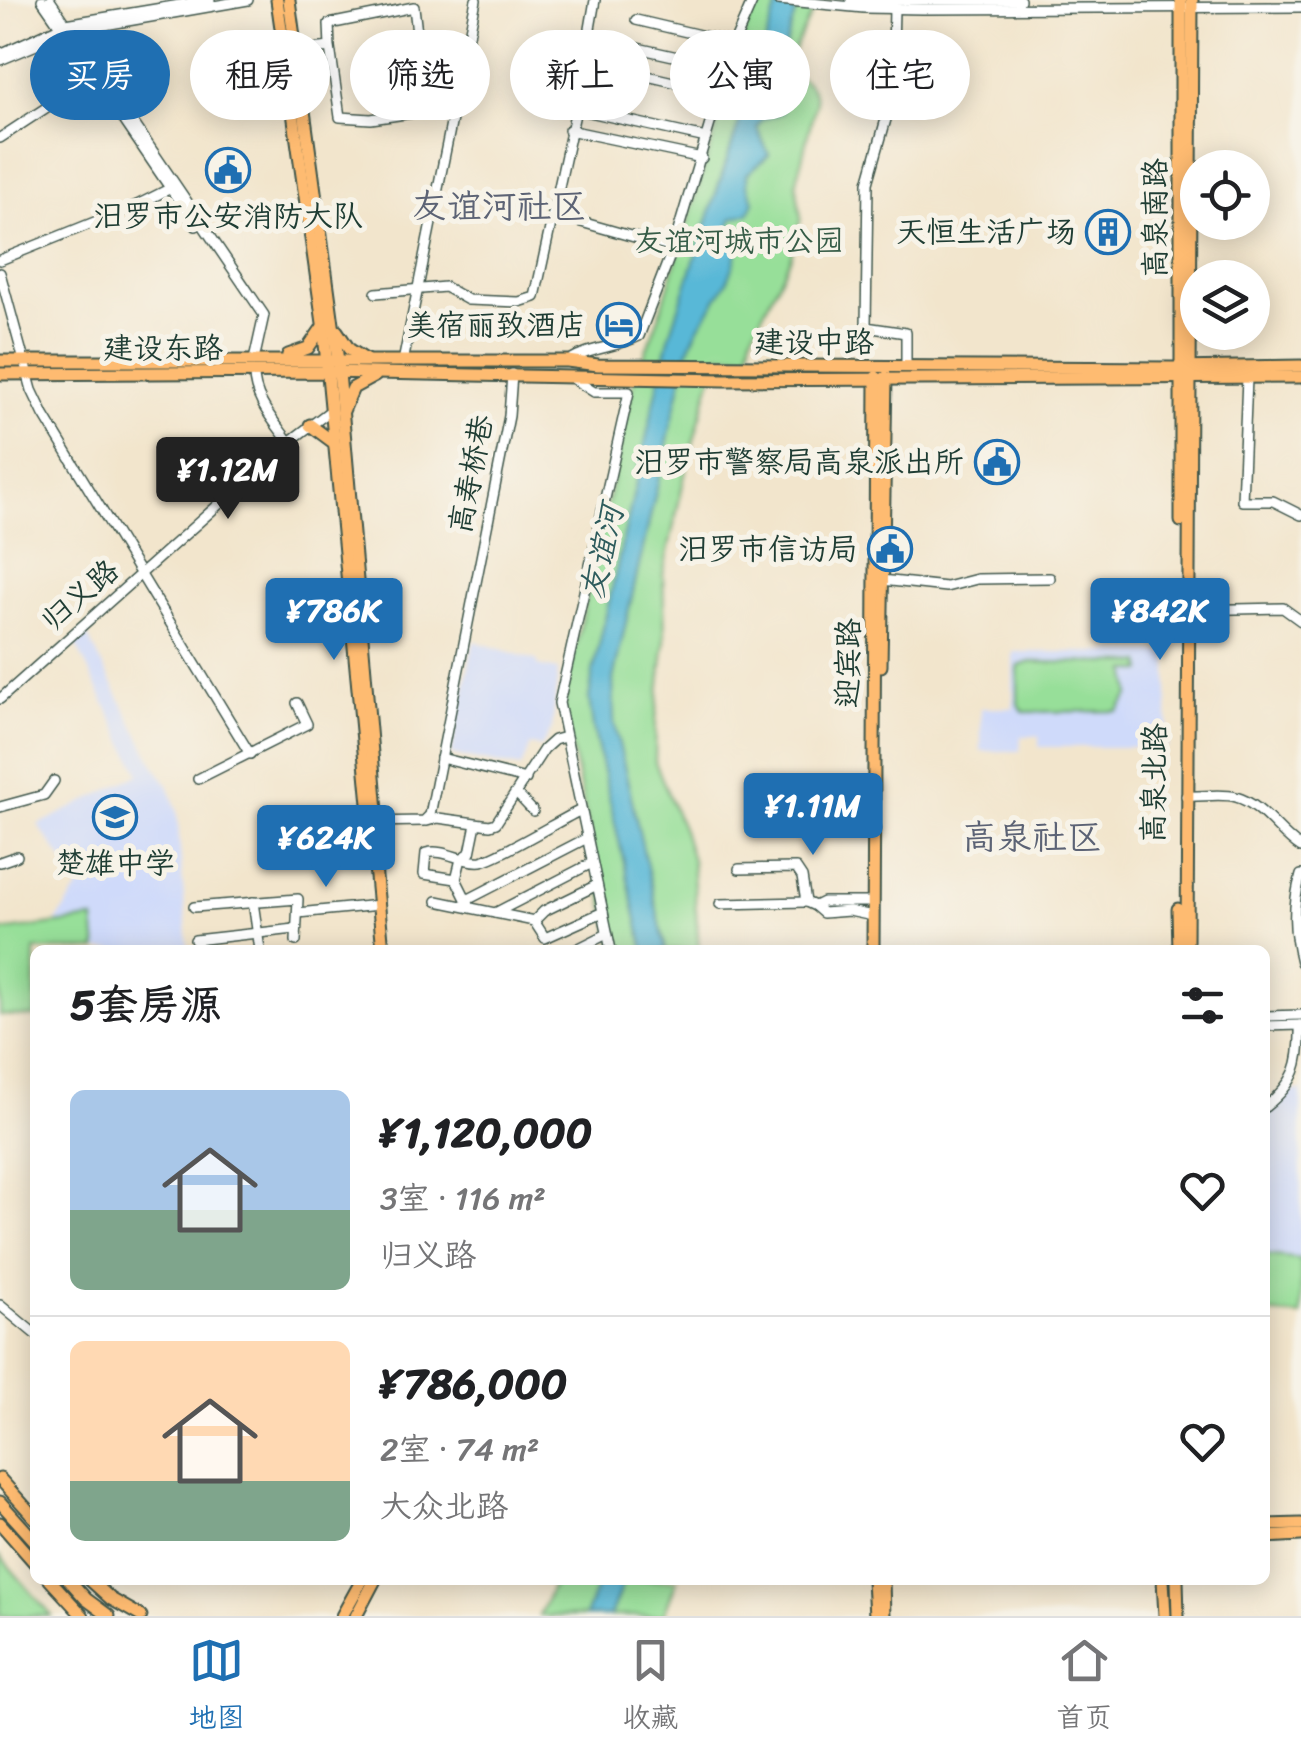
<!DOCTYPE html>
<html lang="zh">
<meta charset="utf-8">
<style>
body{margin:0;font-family:Sriracha,"LXGW WenKai TC",sans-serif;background:#f2f2f2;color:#202124;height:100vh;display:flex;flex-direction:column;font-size:38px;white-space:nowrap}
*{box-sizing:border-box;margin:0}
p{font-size:32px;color:#757577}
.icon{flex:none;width:55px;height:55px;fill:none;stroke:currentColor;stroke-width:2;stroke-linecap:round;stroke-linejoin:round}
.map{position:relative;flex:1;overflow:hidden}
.details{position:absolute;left:30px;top:945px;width:1240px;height:640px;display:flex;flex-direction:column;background:#fff;border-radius:15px;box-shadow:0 5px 25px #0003}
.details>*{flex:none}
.hud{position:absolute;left:30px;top:30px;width:1242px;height:90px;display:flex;gap:20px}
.fabs{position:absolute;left:1180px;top:150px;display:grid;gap:20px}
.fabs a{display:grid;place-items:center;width:90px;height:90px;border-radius:50%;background:#fff;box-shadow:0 5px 25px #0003;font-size:50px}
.price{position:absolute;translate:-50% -85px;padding:0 22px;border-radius:10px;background:#1f6fb2;color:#fff;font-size:32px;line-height:65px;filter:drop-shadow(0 2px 5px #0008)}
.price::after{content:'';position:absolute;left:50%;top:60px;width:30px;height:22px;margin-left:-15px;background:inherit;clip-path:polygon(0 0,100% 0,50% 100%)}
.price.selected{background:#222;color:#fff}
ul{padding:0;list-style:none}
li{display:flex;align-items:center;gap:30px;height:250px;padding:0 40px}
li+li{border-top:2px solid #e0e0e0}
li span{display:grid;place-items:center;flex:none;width:280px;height:200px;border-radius:15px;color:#555}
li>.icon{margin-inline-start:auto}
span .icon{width:120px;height:120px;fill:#fffc;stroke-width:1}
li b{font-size:42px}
h2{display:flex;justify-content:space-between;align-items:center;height:120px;padding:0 40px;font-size:42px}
.pill{padding:0 35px;border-radius:45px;background:#fff;box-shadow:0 5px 25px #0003;font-size:35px;line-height:90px}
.pill.selected{background:#1f6fb2;color:#fff}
.tabs{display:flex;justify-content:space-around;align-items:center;height:140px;border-top:2px solid #e0e0e0;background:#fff;font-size:28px;color:#757577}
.tabs a{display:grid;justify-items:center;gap:5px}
.tabs .selected{color:#1f6fb2}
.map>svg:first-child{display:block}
.built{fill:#cfdafa}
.green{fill:#97df99;stroke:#5b8e66;stroke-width:2.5}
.water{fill:#59b8d7;stroke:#3c7a86;stroke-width:2.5}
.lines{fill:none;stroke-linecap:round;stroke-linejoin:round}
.minor-casing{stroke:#3f564b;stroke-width:12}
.major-casing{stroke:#3f564b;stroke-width:15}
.minor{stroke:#fff;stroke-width:9}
.major{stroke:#febb71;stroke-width:11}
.labels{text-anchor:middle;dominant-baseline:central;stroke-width:10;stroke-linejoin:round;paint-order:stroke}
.poi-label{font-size:30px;fill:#1f3d34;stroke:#f7f3e8;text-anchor:end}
.street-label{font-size:30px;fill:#1f3d34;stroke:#f7f3e8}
.park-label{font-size:30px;fill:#375d48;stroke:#f7f3e8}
.water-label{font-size:32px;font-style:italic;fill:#2e5c5d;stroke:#f7f3e8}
.quarter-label{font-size:35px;fill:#5c6375;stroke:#f7f3e8}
</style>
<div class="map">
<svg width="1301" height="1616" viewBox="0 0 1301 1616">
<rect width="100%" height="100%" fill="#f7f3e8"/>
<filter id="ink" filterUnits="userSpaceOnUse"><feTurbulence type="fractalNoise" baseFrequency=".01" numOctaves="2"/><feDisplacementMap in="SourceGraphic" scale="20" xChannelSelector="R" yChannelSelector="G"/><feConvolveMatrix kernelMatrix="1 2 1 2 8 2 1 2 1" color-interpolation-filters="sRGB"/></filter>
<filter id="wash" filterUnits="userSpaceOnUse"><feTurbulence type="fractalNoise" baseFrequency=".0048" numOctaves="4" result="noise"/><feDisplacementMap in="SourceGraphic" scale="40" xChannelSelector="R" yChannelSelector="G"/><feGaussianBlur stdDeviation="2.25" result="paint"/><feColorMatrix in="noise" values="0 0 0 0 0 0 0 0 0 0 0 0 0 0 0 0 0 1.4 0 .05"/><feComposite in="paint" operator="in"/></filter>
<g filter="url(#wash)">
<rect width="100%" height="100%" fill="#f2e5cc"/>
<g class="built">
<path d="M85 631 156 768 168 785 177 810 188 950H35V1017L0 1015V931L55 923 81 885 38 825 140 774 74 641Z"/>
<path d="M474 641 538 661 537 666 558 670 552 729 541 747 530 745 521 768 451 755Z"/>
<path d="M1013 652H1168V747H1039V736H1021L1020 751H981V708H1013Z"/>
<path d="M1289 1091H1301V1316L1265 1313V1113Z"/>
</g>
<g class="green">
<path d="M755 0H818L788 62 792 73C805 80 813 85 816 101L796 184 801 218 790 259 752 335 749 354 718 355 688 461 663 574 665 640 656 719 655 762 683 830 692 860 699 950H614L564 711 565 696 634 382 660 314Z"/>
<path d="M1030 662 1142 663 1143 671H1128L1130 695 1118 711 1024 712 1018 704V670L1019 666Z"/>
<path d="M94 919 97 950H35V1017L0 1015V931Z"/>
<path d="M1265 1255 1301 1259V1316L1265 1313Z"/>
<path d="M0 1555 1 1557 52 1616H0Z"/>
<path d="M555 1580H677L663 1616H539Z"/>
</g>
<g class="water">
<path d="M779 0H799L777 74 784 98 782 112 761 120 757 128 769 155 747 174V185L754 201 749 213 733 218 728 230 738 244C735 287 701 311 688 352L613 679 614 722 666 950H644L593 727 589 698 593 672 669 338Z"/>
<path d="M599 1580H624L610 1616H585Z"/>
</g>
</g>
<g filter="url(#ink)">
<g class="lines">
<defs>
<g id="minor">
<path d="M42 0 67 36"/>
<path d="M50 0 264 315 254 360"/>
<path d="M778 0 864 8 923 9 1301 7"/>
<path d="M851 0H1020"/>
<path d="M894 8 892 98 868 183 866 327 906 333V367"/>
<path d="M636 20 734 43"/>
<path d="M624 45 727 68"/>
<path d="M296 51 330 47 340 117 371 119 426 111 414 7 329 24 330 47"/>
<path d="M0 54 66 24 210 0"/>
<path d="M0 60 70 31 248 0"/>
<path d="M582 61 721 93"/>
<path d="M98 82 196 226"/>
<path d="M576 109 706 138"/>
<path d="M569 130 702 158"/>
<path d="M0 138 99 73"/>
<path d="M553 214 673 248"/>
<path d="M0 260 137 205 173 187"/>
<path d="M0 273 32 390 44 415 250 754"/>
<path d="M376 293 445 287 468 300 519 302 535 297 576 109 595 0"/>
<path d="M568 361C590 347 616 348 639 336L673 248 734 43 753 0"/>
<path d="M403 362 476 0"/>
<path d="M254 372C253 399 274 421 289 442"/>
<path d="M572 378 594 392H629L559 703 611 950"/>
<path d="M1247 378 1242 501H1273L1301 515"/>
<path d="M882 580 946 587 977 579 1050 578"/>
<path d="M1189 610 1283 608 1301 621"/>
<path d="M0 699 289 442 330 411"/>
<path d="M441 758 526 779"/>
<path d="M198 779 307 724 297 703"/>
<path d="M516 793 533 811"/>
<path d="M1186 796C1201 797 1222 793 1236 797 1262 804 1279 834 1301 848"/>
<path d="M0 807 44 795 54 781"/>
<path d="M427 821 438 818 490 825 496 823 544 749 554 740 565 737"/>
<path d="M370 822 424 821 430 815 509 416 512 374"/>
<path d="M0 862 17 856"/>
<path d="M739 869 796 868 802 877 806 902 815 906 823 902H873"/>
<path d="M1301 875C1292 906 1293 931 1301 962"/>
<path d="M456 879 424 874 426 853C445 848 461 863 481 861 496 859 562 819 581 810"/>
<path d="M467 900 587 838"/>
<path d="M437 901 534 921 545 938 603 912"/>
<path d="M253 902 260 950"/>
<path d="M720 904 806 902"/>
<path d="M469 905 456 879 461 859 470 853 476 824"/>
<path d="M815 906 823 913 849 911 873 916"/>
<path d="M194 907 298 899 296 941"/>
<path d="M298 913 379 905"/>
<path d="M495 913 592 863"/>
<path d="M534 921 544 911 597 885"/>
<path d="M195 940 295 929"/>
<path d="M575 950 607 934"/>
<path d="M1265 1016 1301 1015"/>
<path d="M1265 1026 1301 1025"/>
<path d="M1265 1107C1296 1082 1301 1064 1300 1025"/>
<path d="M0 1305 35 1334"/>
</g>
<g id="major">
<path d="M277 0 323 323 383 950"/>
<path d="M289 0 338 361 377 811"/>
<path d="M1181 0V521"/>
<path d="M337 331 349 349 366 360"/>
<path d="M288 355 308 348 322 328"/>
<path d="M0 361H567L598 365 1173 368 1301 366"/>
<path d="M0 374 327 372 724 380 1301 377"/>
<path d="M343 411 353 388 375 376"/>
<path d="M310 425 333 442"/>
<path d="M881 666 886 377"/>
<path d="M1178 909 1179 950"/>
<path d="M873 950 876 377"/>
<path d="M1187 950 1192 0"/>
<path d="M0 1479 35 1518"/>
<path d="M0 1502 35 1541"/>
<path d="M0 1523 35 1563"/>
<path d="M1265 1525 1301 1524"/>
<path d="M1265 1537 1301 1535"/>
<path d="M50 1580 83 1616"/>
<path d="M69 1580 86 1599 109 1616"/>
<path d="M90 1580 111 1599 141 1616"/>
<path d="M873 1580 875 1616"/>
<path d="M883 1580 884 1616"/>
<path d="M1163 1580 1165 1616"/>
<path d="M1177 1580 1178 1616"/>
<path d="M342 1616 362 1580"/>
<path d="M356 1616 375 1580"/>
</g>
</defs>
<use href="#minor" class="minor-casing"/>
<use href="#major" class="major-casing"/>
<use href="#minor" class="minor"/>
<use href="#major" class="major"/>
</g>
</g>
<defs>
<symbol id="civic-ring" viewBox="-11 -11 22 22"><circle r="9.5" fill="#f7f3e8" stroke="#1f6fb2" stroke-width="1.5"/><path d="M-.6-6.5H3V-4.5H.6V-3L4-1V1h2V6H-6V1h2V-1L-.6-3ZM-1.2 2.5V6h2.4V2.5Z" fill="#1f6fb2"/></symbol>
<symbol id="building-ring" viewBox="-11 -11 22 22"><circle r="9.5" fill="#f7f3e8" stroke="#1f6fb2" stroke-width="1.5"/><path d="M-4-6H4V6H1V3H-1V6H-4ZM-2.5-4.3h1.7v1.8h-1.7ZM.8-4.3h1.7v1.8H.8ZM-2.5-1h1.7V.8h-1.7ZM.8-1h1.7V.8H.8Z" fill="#1f6fb2"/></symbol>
<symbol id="hotel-ring" viewBox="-11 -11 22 22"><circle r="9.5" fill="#f7f3e8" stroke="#1f6fb2" stroke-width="1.5"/><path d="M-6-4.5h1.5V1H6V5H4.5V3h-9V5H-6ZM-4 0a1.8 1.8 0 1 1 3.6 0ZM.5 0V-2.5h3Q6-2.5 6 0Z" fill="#1f6fb2"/></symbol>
<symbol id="school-ring" viewBox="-11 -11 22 22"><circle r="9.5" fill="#f7f3e8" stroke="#1f6fb2" stroke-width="1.5"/><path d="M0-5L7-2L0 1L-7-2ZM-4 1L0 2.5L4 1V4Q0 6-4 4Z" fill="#1f6fb2"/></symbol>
</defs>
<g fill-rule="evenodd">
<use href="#civic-ring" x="203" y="145" width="50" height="50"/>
<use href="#building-ring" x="1083" y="207" width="50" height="50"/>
<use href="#hotel-ring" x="594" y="300" width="50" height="50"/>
<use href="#civic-ring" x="972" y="437" width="50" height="50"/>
<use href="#civic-ring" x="865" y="524" width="50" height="50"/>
<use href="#school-ring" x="90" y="792" width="50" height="50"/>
</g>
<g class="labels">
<g class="poi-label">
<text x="228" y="216" text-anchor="middle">汨罗市公安消防大队</text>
<text x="1076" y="232">天恒生活广场</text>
<text x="586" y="325">美宿丽致酒店</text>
<text x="964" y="462">汨罗市警察局高泉派出所</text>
<text x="858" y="549">汨罗市信访局</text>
<text x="115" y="863" text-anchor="middle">楚雄中学</text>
</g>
<g class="street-label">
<text transform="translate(1155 218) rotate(-90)">高泉南路</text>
<text x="814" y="342">建设中路</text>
<text x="163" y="348">建设东路</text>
<text transform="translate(471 474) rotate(-79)">高寿桥巷</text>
<text transform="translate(80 595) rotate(-41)">归义路</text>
<text transform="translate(848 663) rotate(-89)">迎宾路</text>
<text transform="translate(1154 783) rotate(-89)">高泉北路</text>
</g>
<g class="park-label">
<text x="739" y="241">友谊河城市公园</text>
</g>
<g class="water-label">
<text transform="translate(602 552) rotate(-77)">友谊河</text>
</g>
<g class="quarter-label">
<text x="499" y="206">友谊河社区</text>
<text x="1032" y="837">高泉社区</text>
</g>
</g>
</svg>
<div class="fabs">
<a><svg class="icon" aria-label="locate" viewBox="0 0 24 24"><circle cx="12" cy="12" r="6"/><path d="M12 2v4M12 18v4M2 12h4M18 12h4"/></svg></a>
<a><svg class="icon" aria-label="layers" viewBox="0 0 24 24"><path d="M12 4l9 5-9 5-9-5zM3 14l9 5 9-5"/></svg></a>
</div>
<b class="price selected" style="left:228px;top:522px">¥1.12M</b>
<b class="price" style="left:334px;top:663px">¥786K</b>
<b class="price" style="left:1160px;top:663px">¥842K</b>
<b class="price" style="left:813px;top:858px">¥1.11M</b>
<b class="price" style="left:326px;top:890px">¥624K</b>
<div class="hud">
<a class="pill selected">买房</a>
<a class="pill">租房</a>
<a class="pill">筛选</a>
<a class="pill">新上</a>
<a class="pill">公寓</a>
<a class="pill">住宅</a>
</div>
<section class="details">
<h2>5套房源<svg class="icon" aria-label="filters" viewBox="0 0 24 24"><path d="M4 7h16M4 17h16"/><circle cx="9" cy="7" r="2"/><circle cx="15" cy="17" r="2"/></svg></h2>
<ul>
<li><span style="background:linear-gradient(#a9c7e8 60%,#7fa58c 0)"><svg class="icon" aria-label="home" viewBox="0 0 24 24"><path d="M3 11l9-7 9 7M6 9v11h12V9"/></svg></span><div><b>¥1,120,000</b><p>3室 · 116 m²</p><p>归义路</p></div><svg class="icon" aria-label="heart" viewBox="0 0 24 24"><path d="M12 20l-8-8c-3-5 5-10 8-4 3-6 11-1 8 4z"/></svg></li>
<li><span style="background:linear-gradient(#ffd9b3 70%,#7fa58c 0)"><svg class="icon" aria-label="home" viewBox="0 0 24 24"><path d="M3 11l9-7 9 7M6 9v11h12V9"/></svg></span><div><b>¥786,000</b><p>2室 · 74 m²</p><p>大众北路</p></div><svg class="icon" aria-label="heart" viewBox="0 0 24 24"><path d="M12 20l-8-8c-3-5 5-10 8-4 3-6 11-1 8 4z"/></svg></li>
</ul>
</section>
</div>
<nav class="tabs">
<a class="selected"><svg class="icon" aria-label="map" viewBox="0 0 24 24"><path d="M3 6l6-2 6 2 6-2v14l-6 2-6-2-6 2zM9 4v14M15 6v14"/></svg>地图</a>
<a><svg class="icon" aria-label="saved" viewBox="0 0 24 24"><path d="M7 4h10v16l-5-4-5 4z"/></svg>收藏</a>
<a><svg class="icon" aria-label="home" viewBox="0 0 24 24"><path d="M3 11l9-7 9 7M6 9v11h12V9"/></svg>首页</a>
</nav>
